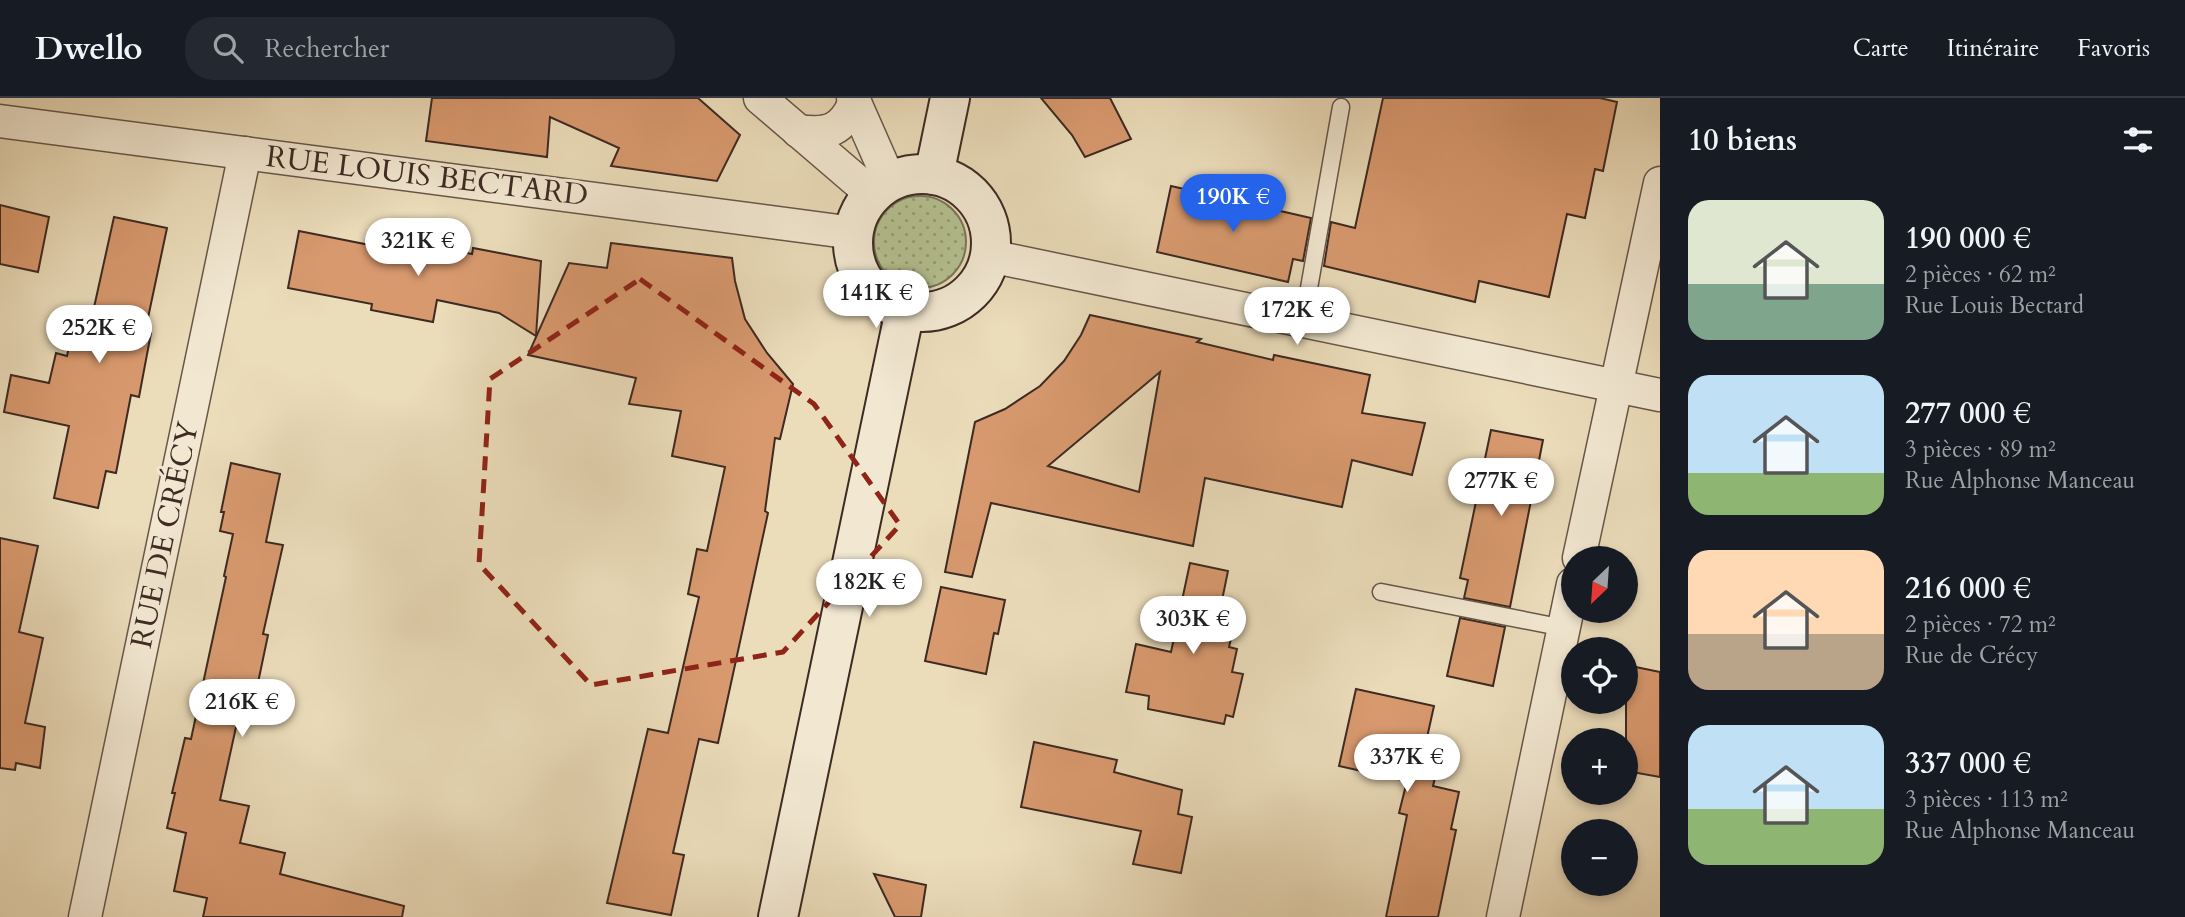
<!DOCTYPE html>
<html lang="fr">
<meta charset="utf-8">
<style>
body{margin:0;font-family:Cardo,serif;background:#242831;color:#f1f3f6;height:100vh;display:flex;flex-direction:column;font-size:26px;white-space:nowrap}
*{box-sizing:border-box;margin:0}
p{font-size:23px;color:#9ea1a6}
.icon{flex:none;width:38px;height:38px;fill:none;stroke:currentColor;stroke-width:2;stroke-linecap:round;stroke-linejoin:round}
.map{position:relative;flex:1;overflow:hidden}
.side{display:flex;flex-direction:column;background:#171b24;width:525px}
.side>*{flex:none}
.needle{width:46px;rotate:205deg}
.tools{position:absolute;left:1561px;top:448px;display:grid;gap:14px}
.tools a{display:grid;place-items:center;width:77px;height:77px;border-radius:50%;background:#171b24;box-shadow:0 4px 10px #0003;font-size:35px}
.price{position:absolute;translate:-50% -60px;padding:0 16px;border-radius:24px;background:#fff;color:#222;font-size:23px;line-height:46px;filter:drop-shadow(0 2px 4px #0008)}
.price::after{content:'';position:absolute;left:50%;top:42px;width:21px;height:16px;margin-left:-10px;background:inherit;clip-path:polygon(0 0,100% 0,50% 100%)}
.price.active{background:#2563eb;color:#fff}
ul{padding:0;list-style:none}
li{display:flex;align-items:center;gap:21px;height:175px;padding:0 28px}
li span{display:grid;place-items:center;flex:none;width:196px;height:140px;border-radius:21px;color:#555}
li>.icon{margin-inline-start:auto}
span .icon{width:84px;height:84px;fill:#fffc;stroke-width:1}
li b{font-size:30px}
h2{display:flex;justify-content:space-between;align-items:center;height:84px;padding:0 28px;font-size:30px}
header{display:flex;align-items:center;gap:42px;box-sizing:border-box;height:98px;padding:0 35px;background:#171b24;border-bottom:2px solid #363941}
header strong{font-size:33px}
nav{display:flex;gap:38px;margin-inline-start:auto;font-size:24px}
.search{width:490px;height:63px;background:#242831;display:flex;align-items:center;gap:18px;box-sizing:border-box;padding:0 24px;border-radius:28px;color:#9ea1a6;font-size:26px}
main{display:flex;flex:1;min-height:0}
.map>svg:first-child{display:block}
.grass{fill:url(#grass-dots);stroke:#79765a;stroke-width:2}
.building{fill:#d8996e;stroke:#3d2a23;stroke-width:2;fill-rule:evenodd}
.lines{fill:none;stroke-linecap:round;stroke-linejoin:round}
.service-casing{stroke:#685649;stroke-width:19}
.minor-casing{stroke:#685649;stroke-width:35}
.secondary-casing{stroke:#3d2a23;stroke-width:42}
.service{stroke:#f2e8d2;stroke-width:16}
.minor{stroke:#f2e8d2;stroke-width:32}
.secondary{stroke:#f2e8d2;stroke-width:38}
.marked{fill:none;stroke:#8f2418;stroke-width:5;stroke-dasharray:14 9;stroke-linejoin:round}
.labels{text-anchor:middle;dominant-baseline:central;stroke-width:6;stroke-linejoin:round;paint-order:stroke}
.street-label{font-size:30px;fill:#3d2a23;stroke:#f2e8d2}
</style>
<header>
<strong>Dwello</strong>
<div class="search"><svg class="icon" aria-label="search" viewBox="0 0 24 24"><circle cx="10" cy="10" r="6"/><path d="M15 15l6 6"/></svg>Rechercher</div>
<nav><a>Carte</a><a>Itinéraire</a><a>Favoris</a></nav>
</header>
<main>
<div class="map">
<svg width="1660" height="819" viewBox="0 0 1660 819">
<defs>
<pattern id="grass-dots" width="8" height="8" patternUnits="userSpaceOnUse" patternTransform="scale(1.75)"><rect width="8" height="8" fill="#b5c191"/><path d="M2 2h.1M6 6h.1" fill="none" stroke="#949d76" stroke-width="1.8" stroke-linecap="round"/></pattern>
</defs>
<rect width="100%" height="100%" fill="#ebdcba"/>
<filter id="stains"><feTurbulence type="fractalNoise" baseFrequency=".00286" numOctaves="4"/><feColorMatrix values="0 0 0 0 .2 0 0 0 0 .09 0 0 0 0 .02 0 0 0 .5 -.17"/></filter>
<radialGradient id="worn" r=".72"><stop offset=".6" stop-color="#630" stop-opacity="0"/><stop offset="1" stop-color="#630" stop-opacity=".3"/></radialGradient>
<circle class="grass" cx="920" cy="144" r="46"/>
<g class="building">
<path d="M432 0H698L740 37 717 83 611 68 619 50 550 19 547 59 426 43Z"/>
<path d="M1041 0H1110L1131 41 1085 59 1072 37Z"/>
<path d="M1383 0H1600L1617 4 1603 73 1595 71 1585 120 1567 116 1549 199 1479 183 1475 204 1324 168 1331 124 1355 130Z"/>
<path d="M1171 88 1311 120 1303 163 1293 161 1288 184 1157 154Z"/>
<path d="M0 107 49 119 38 174 0 166Z"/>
<path d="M114 119 167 130 145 234 151 235 139 299 131 297 116 375 106 373 98 410 54 400 69 328 4 314 11 277 49 285 56 255 67 258 75 220 91 223Z"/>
<path d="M299 133 385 150 387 139 472 156 473 150 541 163 536 238 499 215 437 202 433 224 371 212 372 206 288 190Z"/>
<path d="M611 145 732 160 735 183 745 221 767 255 793 286 780 341 775 340 765 413 768 415 718 645 699 641 673 755 684 757 671 817 607 805 648 631 668 635 699 499 688 496 697 451 707 453 725 369 672 358 681 313 629 306 636 280 528 257 569 165 607 170Z"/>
<path d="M1090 217 1201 241 1197 244 1273 262 1274 257 1370 277 1362 315 1425 325 1412 377 1352 362 1342 409 1205 380 1193 448 991 405 972 479 945 474 975 324 1005 311 1040 288 1064 263 1081 237ZM1160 274 1139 394 1048 368Z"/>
<path d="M1491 332 1543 342 1510 509 1464 500 1468 482 1460 480Z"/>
<path d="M231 365 280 376 266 444 283 447 263 536 268 537 250 623 238 620 220 702 249 708 240 745 285 755 280 776 404 808 402 819H203L207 800 174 793 186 735 167 730 175 695H172L185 640 191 641 226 479 224 478 233 436 220 433 224 414H221Z"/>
<path d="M0 440 38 448 19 534 43 540 25 625 45 629 40 670 16 665 15 672 0 670Z"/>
<path d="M1190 465 1228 473 1220 512 1237 517 1229 549 1237 551 1232 574 1243 576 1233 619 1226 617 1224 626 1148 611 1149 598 1126 594 1136 546 1171 554Z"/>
<path d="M941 489 1005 502 998 536 994 535 986 576 925 563Z"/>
<path d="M1460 520 1505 529 1493 588 1447 578Z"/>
<path d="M1626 567 1660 574V679L1626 673Z"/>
<path d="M1356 591 1434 608 1426 644 1443 648 1433 688 1459 694 1451 731 1456 732 1438 819H1386L1407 717 1399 715 1407 683 1339 668Z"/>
<path d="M1034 644 1117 662 1114 674 1182 692 1178 716 1192 719 1181 775 1133 766 1141 733 1021 709Z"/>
<path d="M874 776 926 787 921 819H895Z"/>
</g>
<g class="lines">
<defs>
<g id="service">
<path d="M1303 224 1341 9"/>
<path d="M1381 494 1564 530"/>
</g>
<g id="minor">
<path d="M760 0 872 96"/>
<path d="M853 0 890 84"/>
<path d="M0 23 854 135"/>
<path d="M798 33C828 37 842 33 855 4"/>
<path d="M990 158 1660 297"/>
<path d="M1579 460 1660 85"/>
<path d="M85 819 245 55"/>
<path d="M1503 819 1573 486"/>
</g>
<g id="secondary">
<circle cx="922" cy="145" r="69"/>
<path d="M934 77 950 0"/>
<path d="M778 819 905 212"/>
</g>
</defs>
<use href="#service" class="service-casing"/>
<use href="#minor" class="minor-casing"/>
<use href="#secondary" class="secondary-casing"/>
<use href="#service" class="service"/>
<use href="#minor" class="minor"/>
<use href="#secondary" class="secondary"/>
</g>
<path class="marked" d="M640 181 814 306 900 427 783 554 591 587 479 466 490 281Z"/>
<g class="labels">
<g class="street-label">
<text transform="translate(427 78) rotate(7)">RUE LOUIS BECTARD</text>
<text transform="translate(165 437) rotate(-78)">RUE DE CRÉCY</text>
</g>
</g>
<rect width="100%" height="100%" filter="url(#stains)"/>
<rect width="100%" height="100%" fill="url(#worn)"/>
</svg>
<div class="tools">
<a><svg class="needle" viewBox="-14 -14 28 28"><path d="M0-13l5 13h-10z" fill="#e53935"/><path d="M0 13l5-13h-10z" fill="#9ea1a6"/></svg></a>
<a><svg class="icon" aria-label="locate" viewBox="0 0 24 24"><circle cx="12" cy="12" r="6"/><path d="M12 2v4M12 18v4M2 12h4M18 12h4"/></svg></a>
<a>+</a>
<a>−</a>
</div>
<b class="price active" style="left:1233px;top:136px">190K €</b>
<b class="price" style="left:418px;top:180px">321K €</b>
<b class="price" style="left:876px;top:232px">141K €</b>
<b class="price" style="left:1297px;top:249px">172K €</b>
<b class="price" style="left:99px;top:267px">252K €</b>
<b class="price" style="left:1501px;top:420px">277K €</b>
<b class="price" style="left:869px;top:521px">182K €</b>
<b class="price" style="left:1193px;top:558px">303K €</b>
<b class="price" style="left:242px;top:641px">216K €</b>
<b class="price" style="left:1407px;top:696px">337K €</b>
</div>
<section class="side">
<h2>10 biens<svg class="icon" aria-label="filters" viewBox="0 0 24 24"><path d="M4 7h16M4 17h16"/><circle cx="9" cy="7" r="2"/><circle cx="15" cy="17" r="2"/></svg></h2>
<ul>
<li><span style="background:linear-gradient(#dfe7d0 60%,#7fa58c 0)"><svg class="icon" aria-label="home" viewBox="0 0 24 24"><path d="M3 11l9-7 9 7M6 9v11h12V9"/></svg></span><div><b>190 000 €</b><p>2 pièces · 62 m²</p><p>Rue Louis Bectard</p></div></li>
<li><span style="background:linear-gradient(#bfe0f5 70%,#8fb573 0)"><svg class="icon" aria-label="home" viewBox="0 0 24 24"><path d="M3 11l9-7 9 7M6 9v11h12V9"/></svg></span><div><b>277 000 €</b><p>3 pièces · 89 m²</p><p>Rue Alphonse Manceau</p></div></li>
<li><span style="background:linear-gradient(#ffd9b3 60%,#b9a48a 0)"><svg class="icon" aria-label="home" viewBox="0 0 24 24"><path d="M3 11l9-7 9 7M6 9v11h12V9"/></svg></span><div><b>216 000 €</b><p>2 pièces · 72 m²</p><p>Rue de Crécy</p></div></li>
<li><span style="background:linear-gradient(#bfe0f5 60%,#8fb573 0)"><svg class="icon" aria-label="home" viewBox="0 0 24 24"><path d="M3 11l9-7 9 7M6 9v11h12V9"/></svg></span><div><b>337 000 €</b><p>3 pièces · 113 m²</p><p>Rue Alphonse Manceau</p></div></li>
</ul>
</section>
</main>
